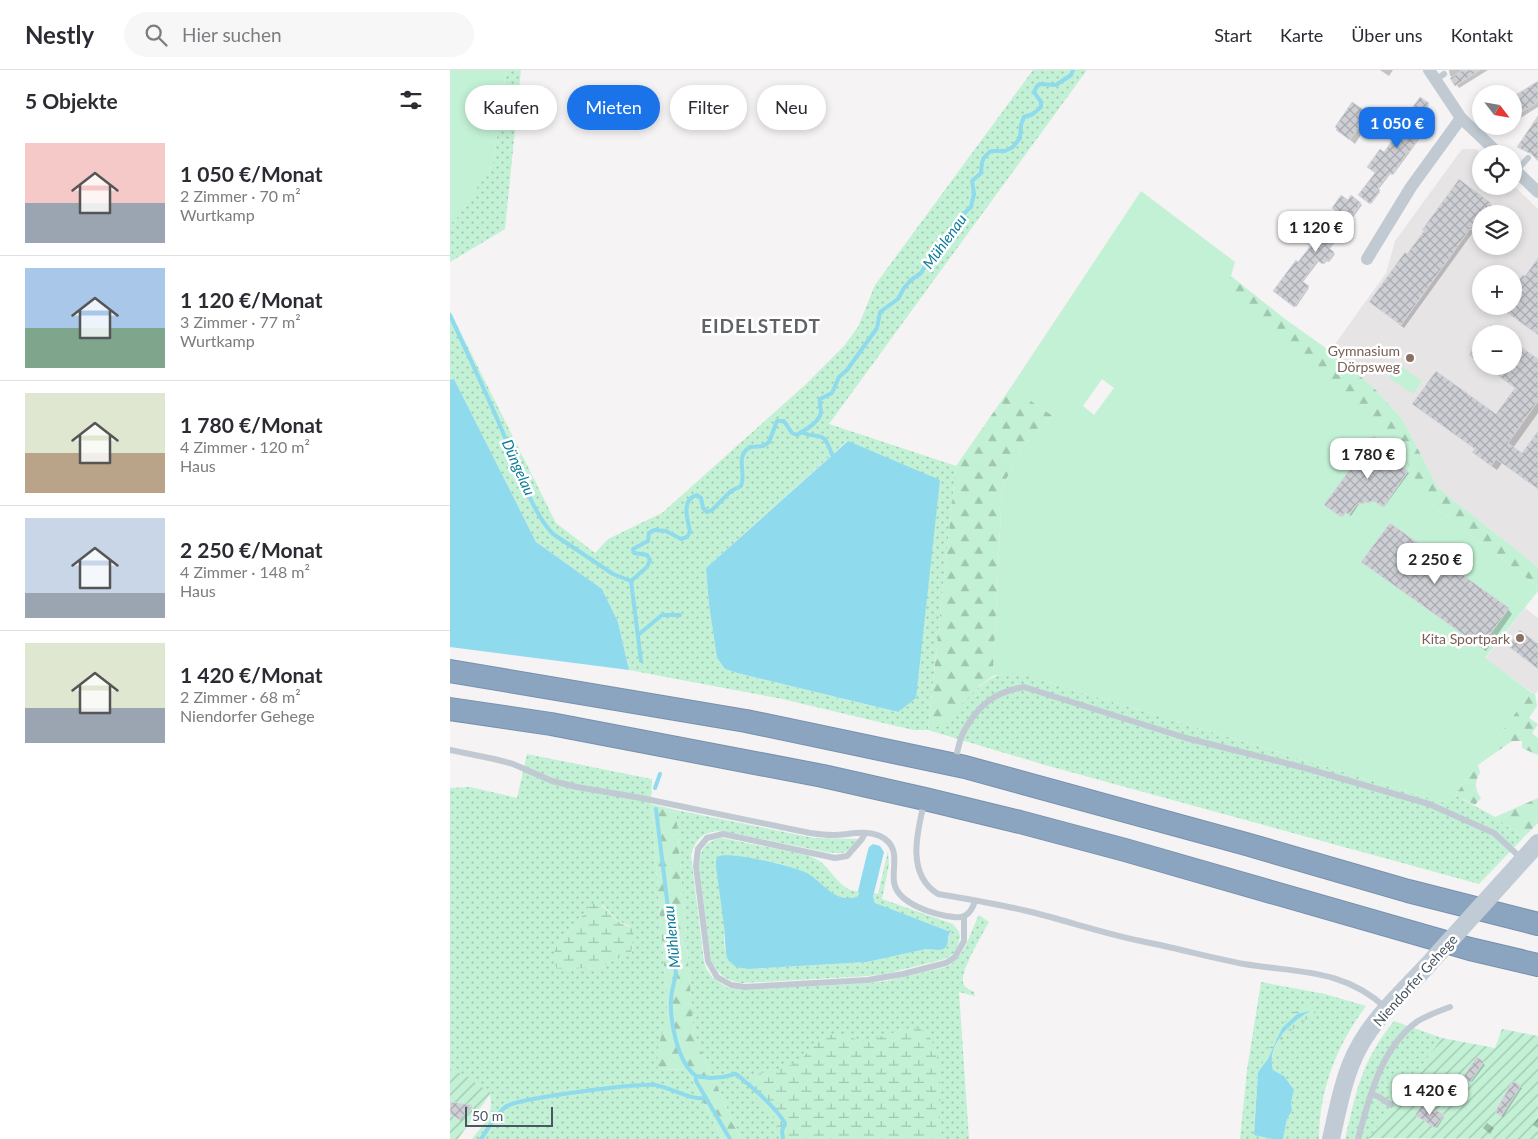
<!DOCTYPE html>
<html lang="de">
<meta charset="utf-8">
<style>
body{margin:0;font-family:Lato,sans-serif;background:#f7f7f7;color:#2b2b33;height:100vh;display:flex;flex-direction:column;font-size:19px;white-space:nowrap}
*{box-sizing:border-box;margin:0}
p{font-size:16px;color:#7c7c81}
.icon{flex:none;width:28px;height:28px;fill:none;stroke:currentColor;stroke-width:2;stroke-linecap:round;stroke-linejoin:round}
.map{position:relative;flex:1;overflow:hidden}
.drawer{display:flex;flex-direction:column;background:#fff;width:450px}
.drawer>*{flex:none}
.banner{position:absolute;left:15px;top:15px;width:475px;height:45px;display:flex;gap:10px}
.needle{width:32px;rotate:121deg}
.controls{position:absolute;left:1022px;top:15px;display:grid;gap:10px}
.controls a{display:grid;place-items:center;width:50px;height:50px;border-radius:50%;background:#fff;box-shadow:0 2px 8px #0003;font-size:25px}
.scale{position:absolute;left:15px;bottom:12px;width:88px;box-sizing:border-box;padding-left:5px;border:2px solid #4a5661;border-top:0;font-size:14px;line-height:18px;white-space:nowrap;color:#4a5661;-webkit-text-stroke:4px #fff;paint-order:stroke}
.price{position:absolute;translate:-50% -42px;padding:0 11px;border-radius:10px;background:#fff;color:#222;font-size:16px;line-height:32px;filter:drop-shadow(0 1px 2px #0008)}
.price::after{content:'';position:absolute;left:50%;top:30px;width:15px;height:11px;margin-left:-8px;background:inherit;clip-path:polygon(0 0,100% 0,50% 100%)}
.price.on{background:#1a73e8;color:#fff}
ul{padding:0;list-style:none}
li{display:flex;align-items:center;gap:15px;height:125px;padding:0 25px}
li+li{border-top:1px solid #e1e1e2}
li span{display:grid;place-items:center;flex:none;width:140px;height:100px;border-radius:0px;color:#555}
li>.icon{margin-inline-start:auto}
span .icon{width:60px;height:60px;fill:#fffc;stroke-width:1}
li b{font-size:21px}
h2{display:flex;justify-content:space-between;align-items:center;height:60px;padding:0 25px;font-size:21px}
.pill{padding:0 18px;border-radius:22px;background:#fff;box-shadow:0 2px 8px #0003;font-size:18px;line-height:45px}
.pill.on{background:#1a73e8;color:#fff}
header{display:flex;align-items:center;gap:30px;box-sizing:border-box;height:70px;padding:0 25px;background:#fff;border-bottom:1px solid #e1e1e2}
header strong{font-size:24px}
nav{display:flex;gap:28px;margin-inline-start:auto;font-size:18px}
.search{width:350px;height:45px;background:#f7f7f7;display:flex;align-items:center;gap:12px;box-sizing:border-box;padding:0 18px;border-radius:28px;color:#7c7c81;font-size:19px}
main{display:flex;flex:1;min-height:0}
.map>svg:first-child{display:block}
.education{fill:#e6e4e5;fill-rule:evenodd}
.grass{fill:url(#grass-dots);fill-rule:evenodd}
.forest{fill:url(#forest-firs)}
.wetland{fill:url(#wetland-marsh)}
.park{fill:#c3f1d5;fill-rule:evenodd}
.garden{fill:url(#garden-furrows)}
.water{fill:#90daee}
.shadow{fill:#0003}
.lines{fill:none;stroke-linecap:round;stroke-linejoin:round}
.stream{stroke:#90daee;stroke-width:4}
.building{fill:url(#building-cross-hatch);stroke:#d7d9de}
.highway-casing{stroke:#7690ad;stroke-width:24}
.lane{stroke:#c1cad2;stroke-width:6}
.street{stroke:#c1cad2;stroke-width:12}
.secondary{stroke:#c1cbd6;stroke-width:18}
.highway{stroke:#8ba5c1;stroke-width:22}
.secondary-bridge{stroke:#c1cbd6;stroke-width:18}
.education-dot{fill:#8d6e63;stroke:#fff;stroke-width:2}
.labels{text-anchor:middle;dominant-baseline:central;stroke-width:5;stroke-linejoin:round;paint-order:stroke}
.education-label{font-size:14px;fill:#785e54;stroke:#fff;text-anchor:end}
.street-label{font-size:14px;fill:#4a5661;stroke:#fff}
.water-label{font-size:15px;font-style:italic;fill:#0c7c9b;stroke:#fff}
.district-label{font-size:19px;font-weight:bold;letter-spacing:1px;fill:#5f6368;stroke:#fff}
</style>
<header>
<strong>Nestly</strong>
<div class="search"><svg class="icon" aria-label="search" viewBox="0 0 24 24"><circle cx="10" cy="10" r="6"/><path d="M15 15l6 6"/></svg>Hier suchen</div>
<nav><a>Start</a><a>Karte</a><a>Über uns</a><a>Kontakt</a></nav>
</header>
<main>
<section class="drawer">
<h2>5 Objekte<svg class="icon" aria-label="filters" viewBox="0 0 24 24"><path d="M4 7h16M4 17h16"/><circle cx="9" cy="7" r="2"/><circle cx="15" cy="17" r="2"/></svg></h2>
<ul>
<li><span style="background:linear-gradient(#f6c9c9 60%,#9aa5b1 0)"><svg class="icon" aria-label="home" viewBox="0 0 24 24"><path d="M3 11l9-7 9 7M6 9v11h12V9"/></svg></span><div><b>1 050 €/Monat</b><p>2 Zimmer · 70 m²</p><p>Wurtkamp</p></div></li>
<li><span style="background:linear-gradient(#a9c7e8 60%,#7fa58c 0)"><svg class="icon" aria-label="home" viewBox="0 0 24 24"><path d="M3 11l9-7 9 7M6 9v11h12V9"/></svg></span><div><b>1 120 €/Monat</b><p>3 Zimmer · 77 m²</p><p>Wurtkamp</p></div></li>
<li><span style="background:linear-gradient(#dfe7d0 60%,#b9a48a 0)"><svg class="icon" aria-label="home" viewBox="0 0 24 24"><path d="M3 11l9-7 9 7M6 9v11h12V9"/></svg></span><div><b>1 780 €/Monat</b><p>4 Zimmer · 120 m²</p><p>Haus</p></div></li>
<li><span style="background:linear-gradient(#c9d6e8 75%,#9aa5b1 0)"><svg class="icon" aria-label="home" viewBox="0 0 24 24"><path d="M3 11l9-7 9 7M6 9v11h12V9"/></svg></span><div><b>2 250 €/Monat</b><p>4 Zimmer · 148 m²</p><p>Haus</p></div></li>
<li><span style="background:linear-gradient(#dfe7d0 65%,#9aa5b1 0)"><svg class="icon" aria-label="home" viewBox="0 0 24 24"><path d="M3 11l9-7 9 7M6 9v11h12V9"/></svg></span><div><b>1 420 €/Monat</b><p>2 Zimmer · 68 m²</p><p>Niendorfer Gehege</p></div></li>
</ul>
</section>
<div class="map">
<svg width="1088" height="1069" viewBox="0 0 1088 1069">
<defs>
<pattern id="grass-dots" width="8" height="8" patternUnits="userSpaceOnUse" patternTransform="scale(1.25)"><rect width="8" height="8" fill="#c3f1d5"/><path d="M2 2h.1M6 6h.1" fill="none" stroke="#a0c6b0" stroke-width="1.8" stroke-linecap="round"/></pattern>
<pattern id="forest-firs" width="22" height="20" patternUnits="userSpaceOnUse" patternTransform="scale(1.25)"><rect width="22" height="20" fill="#c3f1d5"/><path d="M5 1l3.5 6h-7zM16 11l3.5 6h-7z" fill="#a0c6b0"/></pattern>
<pattern id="wetland-marsh" width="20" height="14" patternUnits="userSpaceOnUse" patternTransform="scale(1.25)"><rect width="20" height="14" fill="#c3f1d5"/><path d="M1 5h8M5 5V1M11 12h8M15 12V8" fill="none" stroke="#a0c6b0"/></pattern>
<pattern id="garden-furrows" width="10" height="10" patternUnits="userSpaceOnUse" patternTransform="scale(1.25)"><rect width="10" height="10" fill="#c3f1d5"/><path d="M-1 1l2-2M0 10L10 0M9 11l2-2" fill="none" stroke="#a0c6b0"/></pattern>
<pattern id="building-cross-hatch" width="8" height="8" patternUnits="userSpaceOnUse" patternTransform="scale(1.25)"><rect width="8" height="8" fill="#cdcfd5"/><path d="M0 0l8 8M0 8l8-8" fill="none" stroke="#a8abb0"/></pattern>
</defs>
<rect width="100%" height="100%" fill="#f5f3f3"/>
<g class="education">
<path d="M1012 79H1026L1031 84V116H1064L1088 139V497L988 418 953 350 923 317 880 281 936 203 945 171ZM1031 144H1064V176H1031ZM1031 204H1064V236H1031ZM1031 264H1064V296H1031Z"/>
<path d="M1075 538 1088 548V620L1085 624 1035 589Z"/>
</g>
<g class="grass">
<path d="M56 0H71L55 159 0 192V154L6 149 43 93Z"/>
<path d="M583 0H637L379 354 506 396 478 659C493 654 498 648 509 637 527 618 545 597 575 604 583 606 592 610 600 613L996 733 1005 725 1045 747 1073 768 1029 814 595 695 478 660H463L332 629 179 600 168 552 152 519 86 472 4 309 0 310V241L106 453 145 483 158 469 212 443 356 314 394 276 408 257 425 215ZM397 371 447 642 287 603 275 599 267 588 259 535 256 498Z"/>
<path d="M77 684 202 709 201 734 218 944 209 977 208 999 237 1000 272 1069H22C35 1052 44 1046 40 1023L12 1004 0 999V718L20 717 67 728ZM153 835 168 851 180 856 183 866C181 872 184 879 181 884L165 889 149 899 129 898 116 900 108 872 124 857 139 837Z"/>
<path d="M226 740 364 768 409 769C397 783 395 785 376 782L272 761C255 760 245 769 241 785L254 892 257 900 263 908 278 918 296 920 419 913 436 911 496 897C516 887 519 864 529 845L539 852C533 863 510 902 513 912 514 918 519 919 524 922L525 926 509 922 519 1069H291L244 965Z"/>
<path d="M272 768 357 785C362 787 367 789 371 792 382 801 392 822 408 821L409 824 407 827C384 833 374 813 357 804 339 793 313 791 293 787 285 816 266 860 278 890L299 899 417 892 476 879 488 880 499 868V864L502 861H498L428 835 423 830 424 823 428 824 438 781 439 795 432 829 503 854 509 862 510 867 507 878 504 883 495 889 435 904 418 906 292 913C274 910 269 905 261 889L249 795C250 779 256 771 272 768Z"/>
<path d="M811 912 875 924 916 936C887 975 869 1020 869 1069H833L837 1048 842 1040 841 1033 844 1020 834 1006 823 1000C818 981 834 959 848 948 852 946 856 944 858 942L847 944 832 958 818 989 808 1002 804 1064 822 1069H790L797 1000Z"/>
<path d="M944 951 992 968 920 1069H895C907 1019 911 992 944 951Z"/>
</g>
<g class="forest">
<path d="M781 206 835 249 880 281 923 317 953 350 988 418 1088 497V517L975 430 954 387 772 219Z"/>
<path d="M561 317 603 346 573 376 552 418 543 606 530 615 492 655 478 660 506 396Z"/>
<path d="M1081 622 1085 624 1087 636 1079 648 1088 654 1082 663 1088 668V685L1072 678V671H1062L1028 695 1030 703C1024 712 1025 720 1031 728L1025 735 1005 725Z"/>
<path d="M1088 728V753L1073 768 1045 747Z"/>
<path d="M201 734 226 740 244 965 291 1069H272L237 1000 208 999C205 981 213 961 218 944Z"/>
</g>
<g class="wetland">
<path d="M147 832C156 837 161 846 169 852 175 856 179 855 184 860L181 885 165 889 149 899 129 898 116 900 107 898 104 893 103 886 108 872 124 857 139 837Z"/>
<path d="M866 932V942L834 966 821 995C825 969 838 956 858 942L847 944 832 958 818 989 808 1002 830 957 844 942Z"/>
<path d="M463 957C468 958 474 960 477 964 495 983 490 1044 489 1069H330C328 1060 326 1051 321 1044 315 1034 299 1025 302 1012 305 1000 319 1003 328 1000 333 998 338 996 343 994 359 987 361 971 374 967 389 961 397 965 411 972Z"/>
</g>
<g class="park">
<path d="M0 0H56L43 93 6 149 0 154Z"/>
<path d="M691 121 785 192 781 206 772 219 944 366 975 430 1088 517V521L1035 588 1081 622 1005 725 996 733 600 613C575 604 570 601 543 606L552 418 573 376 603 346 561 317ZM652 309 664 318 644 345 633 336Z"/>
<path d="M948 294 972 311 963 324 939 308Z"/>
</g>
<g class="garden">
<path d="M1052 959 1088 966V1069L919 1068 992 968 1045 978Z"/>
<path d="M0 999 12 1004 41 1023 8 1069H0Z"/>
</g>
<g class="water">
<path d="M4 309 86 472 152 519 168 552 179 600 0 577V310Z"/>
<path d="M398 371 490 410 466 628 448 642 287 603 275 599 267 588 259 535 256 498Z"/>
<path d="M423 774 430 776 434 782 423 827 425 833 498 861 502 860 499 864 497 875 494 879 488 880 476 879 417 892 299 899 286 897 278 890 276 884 274 856 266 796V790L269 786C284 782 343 796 357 803 374 813 384 833 407 827L409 824 408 821 418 780 419 777Z"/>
<path d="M860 941C841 952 816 975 823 1000L834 1006 844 1020 841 1033 842 1040 837 1049 833 1069H822L804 1065 808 1002 818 989 832 958 847 944Z"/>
</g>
<g class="shadow">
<path d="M930 0H943L939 6Z"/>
<path d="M999 0H1038L1009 18 1000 5Z"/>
<path d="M1088 12V37L1064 52V26Z"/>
<path d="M978 34 979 35 974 43 984 49 943 105 941 103 928 120 930 122 921 134 910 125 926 103 934 83Z"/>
<path d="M919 45 924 50 917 62 914 60 905 74 888 60Z"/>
<path d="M901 127 912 135 879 180 885 184 879 192 877 191 874 194 869 191 852 213 859 218 846 237 825 221 868 172Z"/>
<path d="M1040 134 1043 137 1038 144H1031V153L1025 162 1024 161 954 258 924 235 957 186Z"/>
<path d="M1041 255 1053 264H1035Z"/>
<path d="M1064 272 1088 290V343L1063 378 1073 385 1088 363V419L1052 393 1047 400 1029 387 1024 382 1026 380 964 334 1046 346 1066 318 1035 296H1064Z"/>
<path d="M925 368 947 384 942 390 959 403 934 437 927 431 909 434 901 446 896 442 892 447 876 435Z"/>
<path d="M913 492 1058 539 1062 544 1036 581Z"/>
<path d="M1027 989 1035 995 1022 1012 1014 1007Z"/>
<path d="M1064 1013 1072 1018 1053 1047 1047 1043Z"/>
<path d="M9 1035 22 1037 11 1051 4 1046Z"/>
<path d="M984 1044 994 1047 987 1058 968 1046Z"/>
<path d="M1088 1048V1058L1083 1055Z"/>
<path d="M1037 1053 1044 1058 1040 1064 1033 1058Z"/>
</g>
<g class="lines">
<g class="stream">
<path d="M0 245C17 283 35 320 51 358 64 388 81 442 103 464L163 504 181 511"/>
<path d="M351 362C369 371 373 357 382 385"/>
<path d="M188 565 212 545H230"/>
<path d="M191 591 181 511 197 497 200 490 197 485 184 483 183 479 198 471 199 463 204 460 216 461 231 469 237 467 240 462C238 450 230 430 247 425L251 428 253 438 257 442 262 440 281 421 291 416C297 403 284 387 300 377L313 376 319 372 327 351H334L342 363 347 365C355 360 370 352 371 342 371 337 369 335 370 329L382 323 389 307 397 300 427 258 430 242 448 229 454 218 461 210 471 203 483 183 495 170 505 152 521 137 524 124 522 111 531 103C532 91 531 89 541 81H555L563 77 570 68 571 55 574 47 583 44 591 37V32L584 22 587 16 590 14 606 15 621 5 623 0"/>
<path d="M205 718 210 704"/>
<path d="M206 739 226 904C224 913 221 922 221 931 220 953 228 993 246 1006V1011L280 1069"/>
<path d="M246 1006 260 1008 273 1007 285 1004C291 1006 293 1011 298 1014 311 1025 326 1038 335 1053L332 1061 333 1069"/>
<path d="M31 1069C38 1059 46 1043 57 1036 71 1028 187 1013 205 1015 223 1018 238 1030 256 1028"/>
</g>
</g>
<g class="building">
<path d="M1013 0H1030L1005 16 1000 8Z"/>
<path d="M1088 11V32L1064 47V26Z"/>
<path d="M970 27 979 33 974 41 983 47 959 82 958 81 942 105 939 103 928 118 930 120 920 134 908 125 925 103 917 97 930 79 934 82 949 61 947 59Z"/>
<path d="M902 32 920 44 911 58 909 56 900 70 886 60 887 58 885 57Z"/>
<path d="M1088 46V91L1081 84 1067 77Z"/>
<path d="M1009 109 1041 133 1021 160 1020 159 951 255 919 232 955 182 957 184 974 161 972 160Z"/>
<path d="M891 125 898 130 901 125 911 133 879 178 884 182 877 192 875 191 872 194 867 190 852 211 859 216 844 237 823 221 846 190 848 192 866 169 868 170 888 143 882 138Z"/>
<path d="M1088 188V265L1048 236H1064V216L1073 205 1075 206Z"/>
<path d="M1031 267V294L1019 285Z"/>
<path d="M1064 272 1088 289V331L1058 373 1072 383 1088 361V419L1046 389 1041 396 1022 382 1025 379 962 334 986 301 1046 344 1065 318 1035 296H1064Z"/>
<path d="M924 366 946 382 941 388 958 401 933 437 924 431 907 434 899 445 895 442 891 447 874 435Z"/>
<path d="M940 453 1059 538 1031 577 911 492Z"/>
<path d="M1070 560 1088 574V599L1058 576Z"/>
<path d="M1027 987 1034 992 1020 1012 1013 1007Z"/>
<path d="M1063 1011 1071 1016 1051 1046 1045 1042Z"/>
<path d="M0 1032 22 1035 10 1050 0 1044Z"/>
<path d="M972 1035 984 1042 986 1040 994 1045 985 1058 965 1045Z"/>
</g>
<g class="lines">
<defs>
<g id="highway">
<path d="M0 601 296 651 515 697 796 774 958 821 1088 854"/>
<path d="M0 639 101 654 373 706 475 729 570 752 675 780 1020 879 1088 895"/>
</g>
</defs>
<use href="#highway" class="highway-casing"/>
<g class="lane">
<path d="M985 10 994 4"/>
<path d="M1066 101 1078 88"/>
<path d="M0 680 44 689 63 694 102 711 127 717 191 728 360 763C367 764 375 765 383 765 400 765 420 758 435 769 450 780 442 797 444 812 447 834 485 845 504 847 516 849 522 841 525 831"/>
<path d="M505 691C508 681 509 670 514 661 528 635 545 622 574 617L736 668 855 698 979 734 1044 763 1072 789"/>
<path d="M474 733C467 763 456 804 488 824 518 829 548 834 577 841 615 850 652 863 691 871 725 878 759 887 794 894 847 903 893 898 936 938"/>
<path d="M415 763 412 769 397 786 385 788 273 764 257 768 248 779 247 787 246 796 258 891 267 907 281 915 295 917 418 910 453 904 496 893 505 887 514 871V847"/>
<path d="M922 1024 929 1027 941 1035"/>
<path d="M908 1069C919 1028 931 977 968 951 978 945 989 941 1000 937"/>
</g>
<g class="street">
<path d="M979 0 1011 48 1049 84"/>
<path d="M1064 99 1088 122"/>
<path d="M917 189 961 117 1011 48"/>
</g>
<g class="secondary">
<path d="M1052 813 1088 773"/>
<path d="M881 1069C887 1044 891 1018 901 994 916 955 948 927 976 897"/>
</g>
<use href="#highway" class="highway"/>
<path class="secondary-bridge" d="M976 897 1052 813"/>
</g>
<g class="education-dot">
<circle cx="960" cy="288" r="5"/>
<circle cx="1070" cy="568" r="5"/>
</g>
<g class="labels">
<g class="education-label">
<text x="950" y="280">Gymnasium<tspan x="950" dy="16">Dörpsweg</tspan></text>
<text x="1060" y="568">Kita Sportpark</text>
</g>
<g class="street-label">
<text transform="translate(965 910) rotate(-48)">Niendorfer Gehege</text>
</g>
<g class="water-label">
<text transform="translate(494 171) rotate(-54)">Mühlenau</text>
<text transform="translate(69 397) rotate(66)">Düngelau</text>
<text transform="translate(221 867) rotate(-96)">Mühlenau</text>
</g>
<g class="district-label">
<text x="311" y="255">EIDELSTEDT</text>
</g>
</g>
</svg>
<div class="controls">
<a><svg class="needle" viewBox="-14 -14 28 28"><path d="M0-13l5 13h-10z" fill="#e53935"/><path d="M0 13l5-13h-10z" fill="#7c7c81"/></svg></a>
<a><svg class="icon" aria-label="locate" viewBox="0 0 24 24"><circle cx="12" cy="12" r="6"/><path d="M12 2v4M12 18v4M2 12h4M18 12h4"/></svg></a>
<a><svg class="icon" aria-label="layers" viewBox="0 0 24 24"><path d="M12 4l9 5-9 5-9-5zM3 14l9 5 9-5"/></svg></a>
<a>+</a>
<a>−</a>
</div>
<div class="scale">50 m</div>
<b class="price on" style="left:947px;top:79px">1 050 €</b>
<b class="price" style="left:866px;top:183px">1 120 €</b>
<b class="price" style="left:918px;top:410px">1 780 €</b>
<b class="price" style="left:985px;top:515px">2 250 €</b>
<b class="price" style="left:980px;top:1046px">1 420 €</b>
<div class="banner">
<a class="pill">Kaufen</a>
<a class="pill on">Mieten</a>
<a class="pill">Filter</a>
<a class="pill">Neu</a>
</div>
</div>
</main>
